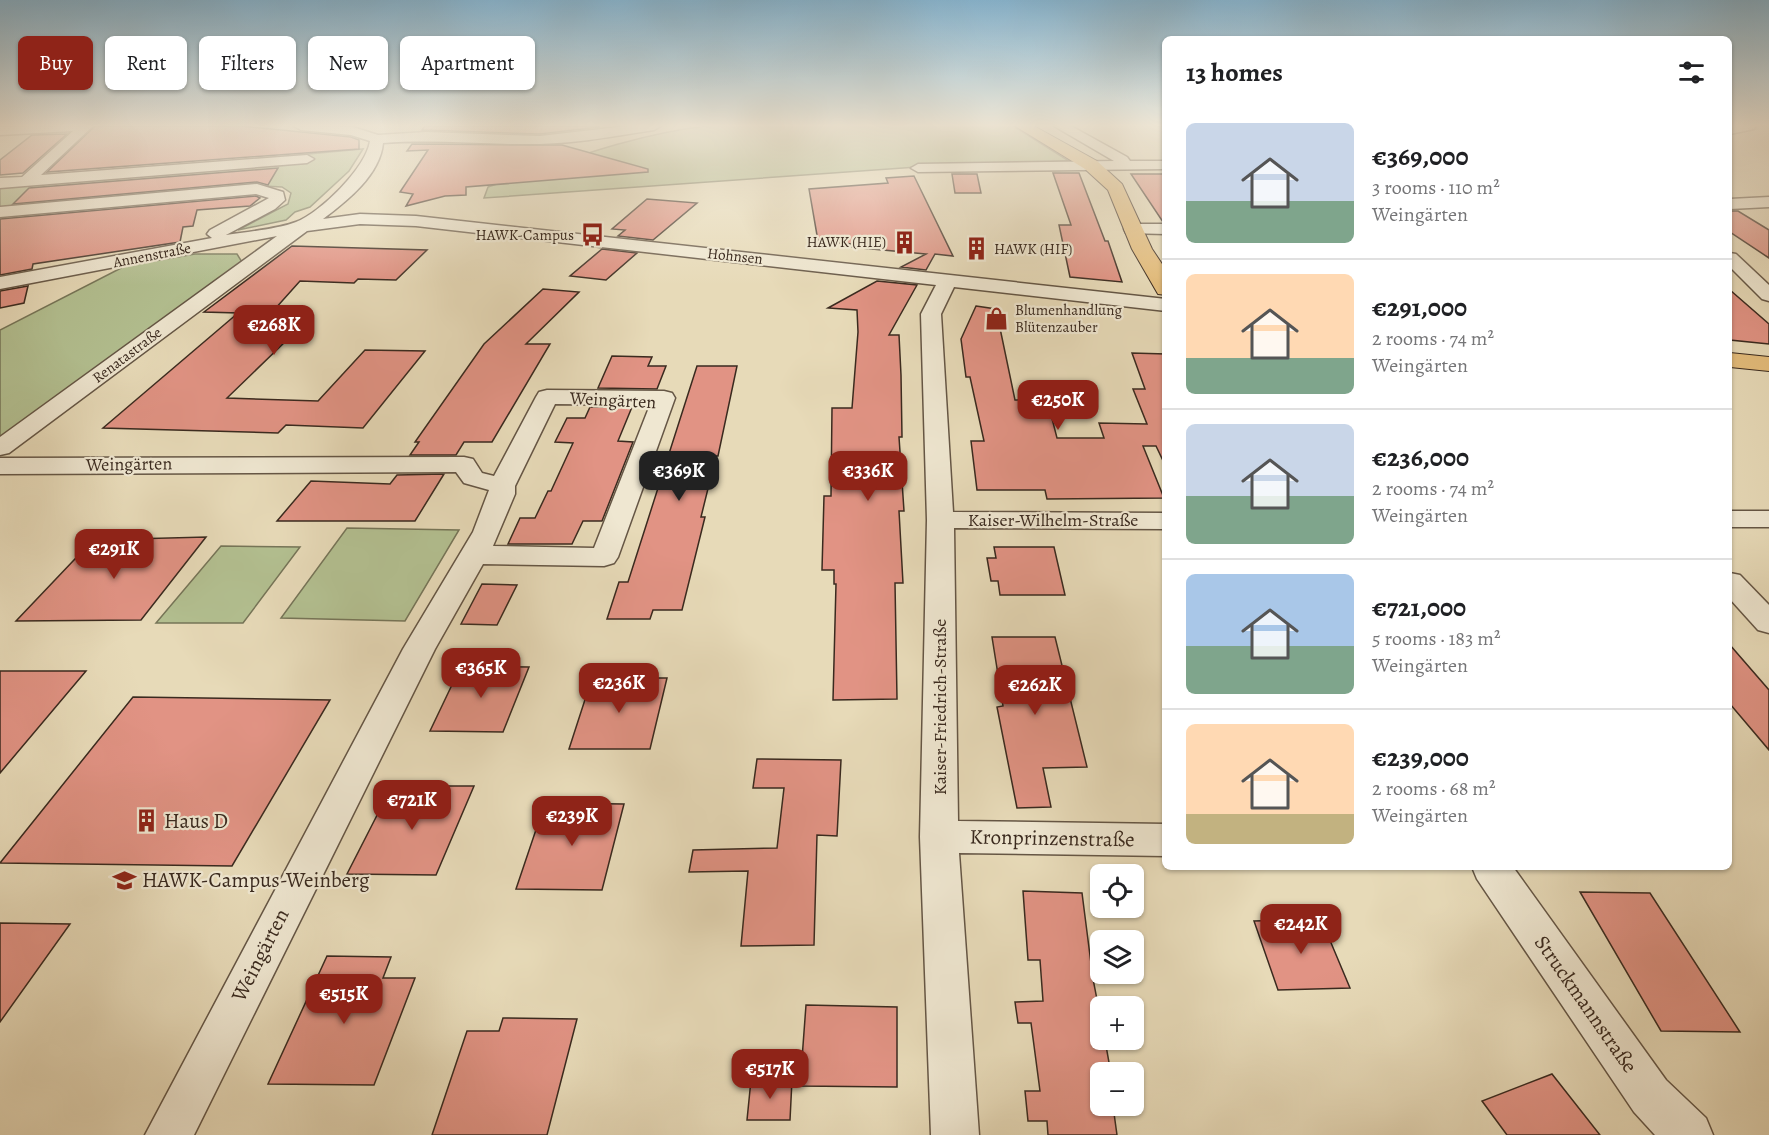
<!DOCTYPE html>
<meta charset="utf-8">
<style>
body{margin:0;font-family:Alegreya,serif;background:#f6f6f6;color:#202124;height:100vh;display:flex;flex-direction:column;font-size:22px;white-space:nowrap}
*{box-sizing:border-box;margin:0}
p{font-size:20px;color:#757577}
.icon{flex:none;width:33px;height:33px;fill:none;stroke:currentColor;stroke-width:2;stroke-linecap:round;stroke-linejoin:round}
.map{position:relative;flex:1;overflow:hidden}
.drawer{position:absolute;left:1162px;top:36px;width:570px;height:834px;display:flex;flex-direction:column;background:#fff;border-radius:9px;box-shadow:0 2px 4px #0004}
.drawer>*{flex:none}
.banner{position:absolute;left:18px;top:36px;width:570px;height:54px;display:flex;gap:12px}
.controls{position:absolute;left:1090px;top:864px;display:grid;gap:12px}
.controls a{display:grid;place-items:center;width:54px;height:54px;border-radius:9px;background:#fff;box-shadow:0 2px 4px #0004;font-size:30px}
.price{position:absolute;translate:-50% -51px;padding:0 14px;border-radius:12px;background:#8f2418;color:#fff;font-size:20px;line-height:39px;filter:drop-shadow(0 2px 3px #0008)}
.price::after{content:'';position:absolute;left:50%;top:36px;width:18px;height:14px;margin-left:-9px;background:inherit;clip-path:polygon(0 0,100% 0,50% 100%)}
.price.active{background:#222;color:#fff}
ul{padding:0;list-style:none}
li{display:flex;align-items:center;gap:18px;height:150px;padding:0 24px}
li+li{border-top:2px solid #e0e0e0}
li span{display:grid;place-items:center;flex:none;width:168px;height:120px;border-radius:9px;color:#555}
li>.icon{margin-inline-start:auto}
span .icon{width:72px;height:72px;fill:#fffc;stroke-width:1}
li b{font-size:26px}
h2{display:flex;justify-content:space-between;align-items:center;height:72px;padding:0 24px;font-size:26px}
.pill{padding:0 21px;border-radius:9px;background:#fff;box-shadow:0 2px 4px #0004;font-size:21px;line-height:54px}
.pill.active{background:#8f2418;color:#fff}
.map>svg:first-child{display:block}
.green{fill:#b3c091;stroke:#767558;stroke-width:1.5}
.building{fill:#e19384;stroke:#3a2a1f;stroke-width:1.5}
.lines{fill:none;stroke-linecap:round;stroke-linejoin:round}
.minor-casing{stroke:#655645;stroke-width:3}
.major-casing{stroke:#3a2a1f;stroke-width:2}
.minor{fill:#efe7d1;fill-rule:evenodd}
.major{fill:#e4bd7c;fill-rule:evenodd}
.labels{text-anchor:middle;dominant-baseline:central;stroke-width:4.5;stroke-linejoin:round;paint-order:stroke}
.far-poi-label{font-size:15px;fill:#3a2a1f;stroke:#efe7d1;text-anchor:end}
.far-street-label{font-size:15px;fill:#3a2a1f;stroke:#efe7d1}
.street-label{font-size:18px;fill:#3a2a1f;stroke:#efe7d1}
.near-poi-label{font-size:21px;fill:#3a2a1f;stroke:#efe7d1;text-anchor:start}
.near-street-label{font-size:21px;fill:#3a2a1f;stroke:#efe7d1}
</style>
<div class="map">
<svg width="1769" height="1135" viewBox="0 0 1769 1135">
<rect width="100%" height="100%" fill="#e7dab8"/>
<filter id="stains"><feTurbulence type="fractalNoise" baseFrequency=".00333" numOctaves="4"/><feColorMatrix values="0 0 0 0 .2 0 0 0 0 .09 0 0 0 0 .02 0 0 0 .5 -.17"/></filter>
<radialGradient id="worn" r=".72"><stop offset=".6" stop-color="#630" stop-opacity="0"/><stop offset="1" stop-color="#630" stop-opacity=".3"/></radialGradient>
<g class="green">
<path d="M708 126H1013L1069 161 917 167 484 198 488 187C560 163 632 134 708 126Z"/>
<path d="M363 149 349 171 310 207 295 212 286 220 238 230 288 204 291 193 282 187 263 186 0 209V182Z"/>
<path d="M195 254H237L242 262 0 439V330L125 266Z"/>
<path d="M347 528 459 530 405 621 281 618Z"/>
<path d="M221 546 300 547 243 623H156Z"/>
</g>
<g class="building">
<path d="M95 126H241L351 137 359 140V149L47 172Z"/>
<path d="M425 126H599V127L540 134 422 130Z"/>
<path d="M67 134 23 173 0 175V160L32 135Z"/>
<path d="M412 144 562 145 648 169V172L466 187V195L445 196 406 206 413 194 400 192 428 150 407 151Z"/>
<path d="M278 168 268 185 257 182 13 204 29 188Z"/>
<path d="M1053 173H1079L1105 241H1108L1122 282 1070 277 1059 225H1071Z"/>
<path d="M952 174H977L981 193H955Z"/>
<path d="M1131 174H1166V222H1163Z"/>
<path d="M914 176 953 256 935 254 926 270 901 267 926 254 851 247 852 244 818 241 809 189 888 183 886 178Z"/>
<path d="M256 196 260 198 250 206 197 210 193 226 183 227 180 242 33 264 32 269 0 275V219Z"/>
<path d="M647 199 697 203 653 240 618 236 625 230 612 229Z"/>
<path d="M1730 211H1738L1769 230V258L1730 232Z"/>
<path d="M292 246 427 250 396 280 358 279 354 283 300 281 249 338 288 339 227 398 318 401 365 350 425 351 363 428 286 425 278 433 103 428 238 313 204 312Z"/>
<path d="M602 249 637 253 606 280 570 276Z"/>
<path d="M877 281 917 285 889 335H899L901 375 902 437H899L904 511H899L903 583H895L897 699 833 700 836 584H834V570H822L824 496H831L832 408H852L858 332 857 310 828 308Z"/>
<path d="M28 286 24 303 0 308V291Z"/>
<path d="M543 289 579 292 526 344H550L492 442H464L456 455H410L419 442H415L484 344Z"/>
<path d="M1730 290 1769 324V344L1730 340Z"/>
<path d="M976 306 996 309 1015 400 1047 399 1057 438H1104L1099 423 1147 424 1133 389H1145L1132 353 1166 354V467L1156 446H1143L1164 498 1047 499 1045 490H977L971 441H984L970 377H966L961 339Z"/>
<path d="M612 356 652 357 648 366H666L657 389 598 388Z"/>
<path d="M697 366H737L718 456H716L701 517H705L682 610H653L650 619H607L619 582H628Z"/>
<path d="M590 407H632L618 441 633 442 602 521H583L572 544H508L520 518H535L548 491H551L573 443 555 442 567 418H585Z"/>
<path d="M444 474 415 521H277L311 481 390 484 397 475Z"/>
<path d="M206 537 141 620 16 621 93 540Z"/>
<path d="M994 547H1054L1065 595H1000L998 581H991L987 558H996Z"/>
<path d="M482 584 517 585 497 625 461 624Z"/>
<path d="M992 637H1055L1087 767 1043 768 1051 807 1017 808 997 707 1003 706Z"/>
<path d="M1730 645 1769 690V750L1730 704Z"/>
<path d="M461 666 529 667 503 732 430 731Z"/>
<path d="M0 671H86L0 773Z"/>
<path d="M592 678H667L650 749H569Z"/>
<path d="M133 697 330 700 232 866 0 863Z"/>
<path d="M757 759 841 760 837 836 817 835 814 945 741 946 748 871 689 872 693 850 777 848 784 788H753Z"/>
<path d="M392 786H474L436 875 347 874Z"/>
<path d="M545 803 624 804 602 890 516 889Z"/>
<path d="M1023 891 1082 893 1093 979 1101 1020V1040H1105L1110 1068H1107L1108 1072H1101V1106H1113L1117 1135H1048L1047 1121H1028L1025 1091H1040L1031 1023H1018L1015 1002 1043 1001 1040 960H1028Z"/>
<path d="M1580 892 1650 893 1740 1032 1661 1031Z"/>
<path d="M1321 919 1350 988 1278 990 1254 921Z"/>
<path d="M0 923 70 924 0 1022Z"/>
<path d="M327 956 391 957 383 978H415L374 1085 268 1084Z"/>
<path d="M806 1005 897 1007V1087L800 1086Z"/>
<path d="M503 1018 577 1019 547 1135H432L467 1031H499Z"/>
<path d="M1552 1074 1600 1135H1507L1482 1101Z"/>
<path d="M751 1080H792L790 1120H747Z"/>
</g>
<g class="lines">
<defs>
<g id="minor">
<path d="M93 126 41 175 307 155 314 159 307 163 0 188V178L22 177 73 131 0 135V127Z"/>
<path d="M294 126 353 127 378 135 426 132 540 136 627 126H661L654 130C616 136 578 143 540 144 488 145 436 139 383 143 380 175 347 201 323 219L360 214 416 216 1166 299V311L954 287 941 314 953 512 1166 513V529L954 528 958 821 1166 824V856L959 853 979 1135H931L920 837 927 520 921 314 936 285 416 226 360 224 307 231 9 453 0 455V437L277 236 0 289V277L212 238 207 234 210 230 269 198 256 194 0 217V207L257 184 283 192 285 200 275 209 226 235C246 232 278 229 296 222 320 213 366 168 370 141L351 135 301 130Z"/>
<path d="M1054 126H1071L1127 157 1130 161H1166V169L918 172 911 168 918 164 1114 161Z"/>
<path d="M1730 126H1756L1754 129 1730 134Z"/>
<path d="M1769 197V207L1730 209V199Z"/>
<path d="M1132 224H1166V234L1126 233 1124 229Z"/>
<path d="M1730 253 1736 254 1769 285V301L1762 299 1730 267Z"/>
<path d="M547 390 664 391 672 393 675 398 618 557 614 563 604 566 483 564 435 649 194 1135H145L403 649 473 532 489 490 464 483 456 472 0 474V458L464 457 473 459 482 473 494 476 536 397 539 392ZM555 404 650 405 594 548 493 546 515 494V486Z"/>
<rect x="1730" y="511" width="39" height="16"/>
<path d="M1730 573 1740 575 1769 605V633L1758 630 1730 599Z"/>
<path d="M1472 867H1513L1666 1080 1706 1118 1713 1135H1655L1634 1112 1477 879Z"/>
</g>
<g id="major">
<path d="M1015 126H1034L1097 161 1122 184 1152 249 1166 270V295L1158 294 1132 249 1108 190 1085 169Z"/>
<path d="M1730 353 1769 357V371L1730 367Z"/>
</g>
</defs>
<use href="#minor" class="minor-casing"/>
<use href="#major" class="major-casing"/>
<use href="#minor" class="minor"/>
<use href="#major" class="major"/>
</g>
<linearGradient id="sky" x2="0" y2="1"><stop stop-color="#87b6d2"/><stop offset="0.44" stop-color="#f4eedf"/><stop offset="1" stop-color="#f4eedf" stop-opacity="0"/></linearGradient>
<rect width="1769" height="285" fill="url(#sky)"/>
<defs>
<symbol id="bus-bare" viewBox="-9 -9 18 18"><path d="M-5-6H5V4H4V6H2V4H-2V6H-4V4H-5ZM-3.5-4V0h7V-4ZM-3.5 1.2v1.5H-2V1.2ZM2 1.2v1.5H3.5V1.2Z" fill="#8f2418" stroke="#efe7d1" stroke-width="2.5" paint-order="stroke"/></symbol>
<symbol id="building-bare" viewBox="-9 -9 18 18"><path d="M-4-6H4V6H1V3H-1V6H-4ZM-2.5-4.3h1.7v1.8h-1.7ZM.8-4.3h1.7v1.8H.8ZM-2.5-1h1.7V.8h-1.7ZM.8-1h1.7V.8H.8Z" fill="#8f2418" stroke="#efe7d1" stroke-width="2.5" paint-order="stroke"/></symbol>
<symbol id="shop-bare" viewBox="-9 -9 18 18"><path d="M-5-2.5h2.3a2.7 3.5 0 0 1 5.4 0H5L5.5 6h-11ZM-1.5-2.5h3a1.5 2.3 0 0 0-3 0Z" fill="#8f2418" stroke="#efe7d1" stroke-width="2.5" paint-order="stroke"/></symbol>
<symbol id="university-bare" viewBox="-9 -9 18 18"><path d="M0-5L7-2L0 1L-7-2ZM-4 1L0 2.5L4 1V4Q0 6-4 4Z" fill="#8f2418" stroke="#efe7d1" stroke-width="2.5" paint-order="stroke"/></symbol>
</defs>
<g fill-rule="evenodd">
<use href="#bus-bare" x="576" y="218" width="33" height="33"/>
<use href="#building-bare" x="888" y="226" width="33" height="33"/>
<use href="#building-bare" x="960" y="232" width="33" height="33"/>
<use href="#shop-bare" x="980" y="302" width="33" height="33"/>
<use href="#building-bare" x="130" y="804" width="33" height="33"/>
<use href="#university-bare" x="108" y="864" width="33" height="33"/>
</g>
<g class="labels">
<g class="far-poi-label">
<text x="574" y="235">HAWK-Campus</text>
<text x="886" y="242">HAWK (HIE)</text>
<text x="994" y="249" text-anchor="start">HAWK (HIF)</text>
<text x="1015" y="310" text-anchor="start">Blumenhandlung<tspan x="1015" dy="17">Blütenzauber</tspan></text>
</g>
<g class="far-street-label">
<text transform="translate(152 255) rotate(-11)">Annenstraße</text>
<text transform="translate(735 256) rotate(6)">Hohnsen</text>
<text transform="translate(127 355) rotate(-37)">Renatastraße</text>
</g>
<g class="street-label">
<text transform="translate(613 400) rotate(3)">Weingärten</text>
<text transform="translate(129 464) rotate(-1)">Weingärten</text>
<text x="1053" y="520">Kaiser-Wilhelm-Straße</text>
<text transform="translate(940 707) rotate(-90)">Kaiser-Friedrich-Straße</text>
</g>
<g class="near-poi-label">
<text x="164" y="821">Haus D</text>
<text x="142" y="880">HAWK-Campus-Weinberg</text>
</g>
<g class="near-street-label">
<text transform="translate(1052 838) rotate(1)">Kronprinzenstraße</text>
<text transform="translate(260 955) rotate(-63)">Weingärten</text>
<text transform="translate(1586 1004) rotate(55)">Struckmannstraße</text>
</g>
</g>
<rect width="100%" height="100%" filter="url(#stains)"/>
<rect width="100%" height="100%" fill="url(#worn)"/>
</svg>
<div class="controls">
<a><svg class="icon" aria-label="locate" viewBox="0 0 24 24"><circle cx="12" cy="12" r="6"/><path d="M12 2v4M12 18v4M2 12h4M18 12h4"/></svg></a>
<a><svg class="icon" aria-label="layers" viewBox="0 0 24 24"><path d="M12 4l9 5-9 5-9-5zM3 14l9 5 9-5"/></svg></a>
<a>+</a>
<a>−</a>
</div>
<b class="price" style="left:274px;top:356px">€268K</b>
<b class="price" style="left:1058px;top:431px">€250K</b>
<b class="price active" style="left:679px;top:502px">€369K</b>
<b class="price" style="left:868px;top:502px">€336K</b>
<b class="price" style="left:114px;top:580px">€291K</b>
<b class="price" style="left:481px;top:699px">€365K</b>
<b class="price" style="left:619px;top:714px">€236K</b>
<b class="price" style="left:1035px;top:716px">€262K</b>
<b class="price" style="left:412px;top:831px">€721K</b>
<b class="price" style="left:572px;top:847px">€239K</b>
<b class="price" style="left:1301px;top:955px">€242K</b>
<b class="price" style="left:344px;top:1025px">€515K</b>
<b class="price" style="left:770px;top:1100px">€517K</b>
<div class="banner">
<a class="pill active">Buy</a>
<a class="pill">Rent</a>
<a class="pill">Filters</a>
<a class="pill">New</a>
<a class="pill">Apartment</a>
</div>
<section class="drawer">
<h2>13 homes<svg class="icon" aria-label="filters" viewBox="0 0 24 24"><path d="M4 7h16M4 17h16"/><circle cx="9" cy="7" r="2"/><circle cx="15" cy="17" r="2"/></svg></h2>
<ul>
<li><span style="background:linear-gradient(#c9d6e8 65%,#7fa58c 0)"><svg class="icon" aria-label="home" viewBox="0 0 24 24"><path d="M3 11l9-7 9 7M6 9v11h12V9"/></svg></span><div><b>€369,000</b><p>3 rooms · 110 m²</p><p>Weingärten</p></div></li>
<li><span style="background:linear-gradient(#ffd9b3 70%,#7fa58c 0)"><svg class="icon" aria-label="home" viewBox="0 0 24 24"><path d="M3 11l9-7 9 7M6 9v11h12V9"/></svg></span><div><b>€291,000</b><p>2 rooms · 74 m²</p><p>Weingärten</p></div></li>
<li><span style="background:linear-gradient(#c9d6e8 60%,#7fa58c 0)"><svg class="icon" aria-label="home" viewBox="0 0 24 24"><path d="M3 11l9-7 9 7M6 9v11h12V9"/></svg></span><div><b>€236,000</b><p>2 rooms · 74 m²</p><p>Weingärten</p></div></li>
<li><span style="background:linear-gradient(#a9c7e8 60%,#7fa58c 0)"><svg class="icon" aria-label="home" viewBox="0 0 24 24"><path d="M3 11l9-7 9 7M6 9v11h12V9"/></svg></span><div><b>€721,000</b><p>5 rooms · 183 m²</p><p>Weingärten</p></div></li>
<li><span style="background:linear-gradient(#ffd9b3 75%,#c2b280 0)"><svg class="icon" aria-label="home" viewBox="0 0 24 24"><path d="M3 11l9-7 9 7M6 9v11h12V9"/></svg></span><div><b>€239,000</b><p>2 rooms · 68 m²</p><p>Weingärten</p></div></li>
</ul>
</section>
</div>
